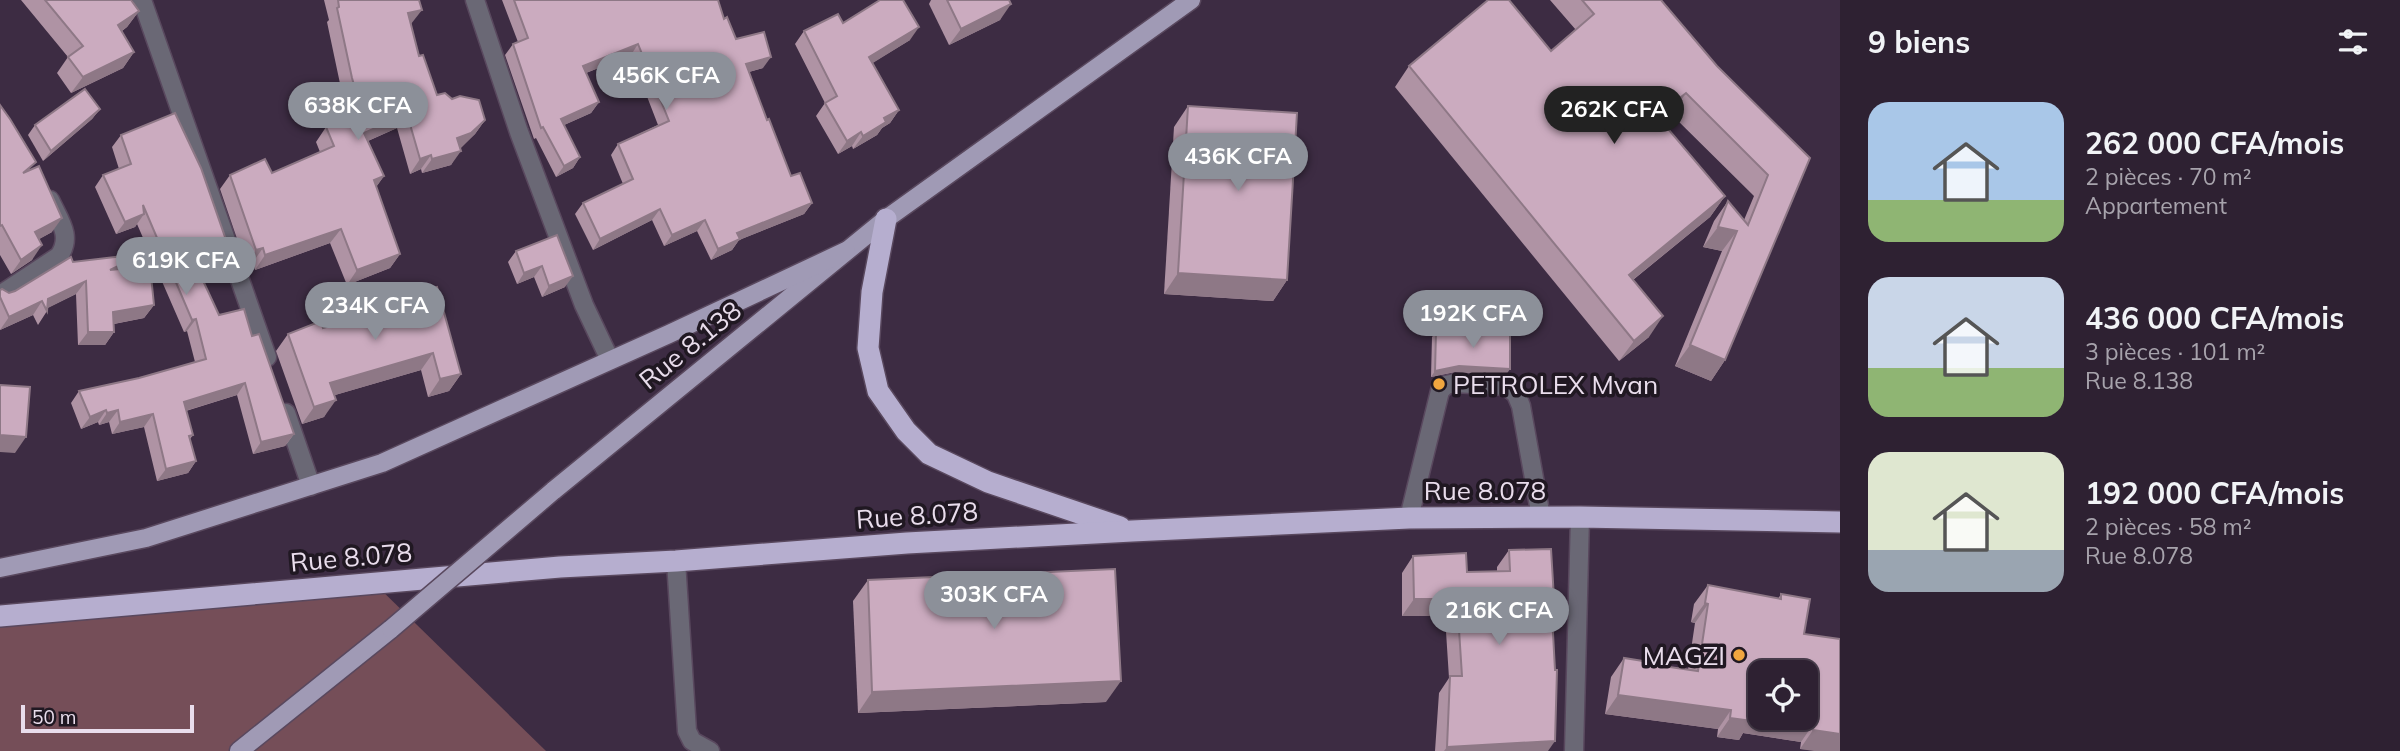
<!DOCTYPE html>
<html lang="fr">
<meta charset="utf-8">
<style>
body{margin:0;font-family:Mulish,sans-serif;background:#36293a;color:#f1f3f6;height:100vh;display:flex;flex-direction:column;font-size:26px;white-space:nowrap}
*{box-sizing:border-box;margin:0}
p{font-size:23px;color:#a7a3ac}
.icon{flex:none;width:38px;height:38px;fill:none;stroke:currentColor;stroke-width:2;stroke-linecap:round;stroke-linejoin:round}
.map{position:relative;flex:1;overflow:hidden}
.panel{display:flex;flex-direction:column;background:#2e2132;width:560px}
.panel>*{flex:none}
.buttons{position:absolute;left:1748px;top:660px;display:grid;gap:14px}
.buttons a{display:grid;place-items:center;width:70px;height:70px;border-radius:14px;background:#2e2132;box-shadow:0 2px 5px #0004,0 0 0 2px #493e4d;font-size:35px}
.scale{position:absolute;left:21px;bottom:18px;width:173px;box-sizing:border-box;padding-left:7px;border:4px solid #e9ddec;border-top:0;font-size:19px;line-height:24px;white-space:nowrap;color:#e9ddec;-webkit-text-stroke:5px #201822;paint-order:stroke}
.price{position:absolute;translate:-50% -60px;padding:0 16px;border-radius:24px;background:#8c9099;color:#fff;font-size:23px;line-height:46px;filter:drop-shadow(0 2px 4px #0008)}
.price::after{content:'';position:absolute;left:50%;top:42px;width:21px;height:16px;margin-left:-10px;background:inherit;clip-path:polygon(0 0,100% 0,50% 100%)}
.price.on{background:#222;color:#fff}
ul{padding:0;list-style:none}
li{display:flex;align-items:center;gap:21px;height:175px;padding:0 28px}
li span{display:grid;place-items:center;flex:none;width:196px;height:140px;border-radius:21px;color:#555}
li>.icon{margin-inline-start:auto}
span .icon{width:84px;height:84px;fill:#fffc;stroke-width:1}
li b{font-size:30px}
h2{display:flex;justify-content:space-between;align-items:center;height:84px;padding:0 28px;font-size:30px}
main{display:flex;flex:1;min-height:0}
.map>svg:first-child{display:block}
.green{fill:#754e58}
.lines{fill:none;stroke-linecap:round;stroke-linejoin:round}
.minor-casing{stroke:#59485e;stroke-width:21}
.major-casing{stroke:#59485e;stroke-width:21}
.highway-casing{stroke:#59485e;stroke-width:24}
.minor{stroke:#6a6875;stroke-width:18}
.major{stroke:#a09ab5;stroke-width:18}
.highway{stroke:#b6aecf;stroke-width:21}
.major-bridge-casing{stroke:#59485e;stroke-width:21;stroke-linecap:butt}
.major-bridge{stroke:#a09ab5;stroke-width:18}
.wall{fill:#af93a4}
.shaded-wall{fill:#8e7886}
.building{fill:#cbabbf;stroke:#8e7886;stroke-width:2}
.poi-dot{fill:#f0a63f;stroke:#201822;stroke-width:2.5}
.labels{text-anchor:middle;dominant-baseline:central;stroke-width:7;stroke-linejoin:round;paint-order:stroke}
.street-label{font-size:26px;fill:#e9ddec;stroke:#201822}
.poi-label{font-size:26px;fill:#e9ddec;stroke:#201822;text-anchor:start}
</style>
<main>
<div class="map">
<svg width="1840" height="751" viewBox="0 0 1840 751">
<rect width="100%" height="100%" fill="#3d2c43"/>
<path class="green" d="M373 582 546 751H0V616Z"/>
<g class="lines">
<defs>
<g id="minor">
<path d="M142 0 267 357"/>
<path d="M475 0 519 132 584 305 610 360"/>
<path d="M0 295 59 256C73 236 59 220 50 200"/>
<path d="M286 413 311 486"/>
<path d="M1409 518 1440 391 1446 385 1455 383 1506 386 1516 394 1521 406 1541 517"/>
<path d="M676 561 687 731 692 741 710 751"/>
<path d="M1574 751 1580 517"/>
</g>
<g id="major">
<path d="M553 491 886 219 1191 0"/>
<path d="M0 568 146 538 382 463 669 334 846 251"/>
<path d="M239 751 391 629"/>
</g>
<g id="highway">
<path d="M886 219 872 292 868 348 878 391 906 431 929 454 988 482 1120 527"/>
<path d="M0 616 560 567 676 561 907 543 1132 531 1409 518 1580 517 1840 522"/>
</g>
</defs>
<use href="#minor" class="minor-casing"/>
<use href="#major" class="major-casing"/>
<use href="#highway" class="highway-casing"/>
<use href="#minor" class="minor"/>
<use href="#major" class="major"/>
<use href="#highway" class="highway"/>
<defs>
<path id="major-bridge" d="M391 629 553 491"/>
</defs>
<use href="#major-bridge" class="major-bridge-casing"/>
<use href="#major-bridge" class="major-bridge"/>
</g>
<g class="wall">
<path d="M21 0H131L139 11 127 27 122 31 134 52 123 68 71 93 57 73 68 57Z"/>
<path d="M324 0H419L411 24 419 56 437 95 452 99 485 120 475 134 460 148 451 165 422 173 421 169 410 174 397 128 368 141 384 176 376 187 400 254 390 268 347 285 330 243 255 270 253 262 246 265 220 189 230 175 272 173 320 152 316 142 326 127 349 117 342 93 327 22 329 20Z"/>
<path d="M502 0H718L724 19 736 39 763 68 749 72 767 120 791 176 812 203 804 214 739 240 732 250 711 260 697 231 664 246 652 220 593 250 575 214 583 203 623 184 611 155 618 144 658 125 631 55 586 73 599 102 591 113 564 125 580 157 573 168 556 177 536 138 534 139 505 55 513 44 518 42Z"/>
<path d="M931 0H1009L1000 20 949 45 929 4Z"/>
<path d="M1550 0H1661L1717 66 1810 158 1725 360 1711 381 1675 366 1722 251 1703 247 1714 221 1728 201 1744 220 1754 196 1671 114 1662 122 1725 196 1710 217 1633 280 1649 337 1619 361 1395 87 1409 66 1551 51 1576 30Z"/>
<path d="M843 23 910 40 872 63 899 110 890 123 882 128 877 135 853 149 852 146 838 154 816 116 825 103 795 44 804 31Z"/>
<path d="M0 105 30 170 52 232 39 239 32 260 11 274 0 255Z"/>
<path d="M1188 106 1287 280 1273 301 1164 294 1174 127Z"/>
<path d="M100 109 92 119 43 161 28 135 35 125Z"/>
<path d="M121 135 233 260 225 272 203 280 219 315 252 336 294 434 285 446 253 454 237 395 186 411 193 435 190 439 196 461 188 473 157 481 144 427 112 434 109 422 99 425 98 422 81 429 71 403 79 391 139 378 195 362 187 331 184 332 137 224 135 227 116 234 95 187 103 175 119 169 112 147Z"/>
<path d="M557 235 565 287 542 297 534 277 517 284 508 262 516 251Z"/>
<path d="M73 262 127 268 154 305 144 318 114 324V332L105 345H78L76 294 47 308V311L38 325 33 315 0 330V290L9 293 15 291Z"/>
<path d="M416 293 461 374 449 391 428 397 421 370 335 395 324 417 302 424 276 351 288 334 323 328 364 316 376 298Z"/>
<path d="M1436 332 1506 375 1455 372 1431 377 1432 337Z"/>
<path d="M1509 550 1555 615 1552 620 1548 751H1435L1439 693 1449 678 1445 616H1402V573L1413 556 1467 572 1497 571V567Z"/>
<path d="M868 580 1106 702 858 713 853 601Z"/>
<path d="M1708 585 1778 599 1781 594 1804 634 1840 751 1800 749 1801 742 1743 733 1739 740 1717 737 1718 729 1605 714 1611 677 1624 658 1662 666 1688 670 1695 623 1691 622 1694 604Z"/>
</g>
<g class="shaded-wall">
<path d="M1011 4 1000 20 949 45 961 29Z"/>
<path d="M422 10 411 24 398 27 408 13Z"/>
<path d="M139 11 127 27 107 41 118 25Z"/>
<path d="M919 27 910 40 860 71 869 57Z"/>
<path d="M638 44 631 55 576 77 583 66Z"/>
<path d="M134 52 123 68 71 93 83 77Z"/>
<path d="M771 57 763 68 738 75 746 64Z"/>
<path d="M1686 93 1671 114 1642 137 1657 116Z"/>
<path d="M599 102 591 113 553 130 561 119Z"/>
<path d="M100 109 92 119 43 161 51 151Z"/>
<path d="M899 110 890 123 882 128 877 135 853 149 863 136 884 118Z"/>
<path d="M407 114 397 128 354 147 364 133Z"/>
<path d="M485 120 475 134 461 148 446 152 457 138Z"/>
<path d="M861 132 852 146 838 154 847 141Z"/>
<path d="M461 151 451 165 422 173 432 159Z"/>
<path d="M431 155 421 169 410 174 420 159Z"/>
<path d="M580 157 573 168 556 177 564 166Z"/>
<path d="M384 176 374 190V180Z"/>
<path d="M1725 196 1710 217 1614 295 1629 275Z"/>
<path d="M812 203 804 214 739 240 732 250 711 260 718 249 737 233Z"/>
<path d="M660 209 652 220 593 250 600 239Z"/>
<path d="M144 214 135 227 116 234 125 222Z"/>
<path d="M62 218 52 232 25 247 35 232Z"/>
<path d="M705 220 697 231 664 246 672 235Z"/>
<path d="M1718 227 1737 231 1722 251 1703 247Z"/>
<path d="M341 229 330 243 255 270 265 255Z"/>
<path d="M42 245 32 260 11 274 21 260Z"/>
<path d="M263 248 253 262 246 265 256 250Z"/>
<path d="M400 254 390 268 347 285 357 270Z"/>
<path d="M133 259 124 272 110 270Z"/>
<path d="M233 260 225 272 191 284 199 272Z"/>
<path d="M542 266 534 277 517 284 524 273Z"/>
<path d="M1178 273 1287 280 1273 301 1164 294Z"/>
<path d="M573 276 565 287 542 297 549 286Z"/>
<path d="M86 281 76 294 46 309 48 299Z"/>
<path d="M42 301 33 315 0 330 9 317Z"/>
<path d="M154 305 144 318 103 326 113 312Z"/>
<path d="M1663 316 1649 337 1619 361 1634 341Z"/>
<path d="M196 319 187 331 184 332 192 320Z"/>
<path d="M88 332H114L105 345H78Z"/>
<path d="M1690 345 1725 360 1711 381 1675 366Z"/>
<path d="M433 353 421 370 318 400 330 383Z"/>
<path d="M1459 366 1510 369 1506 375 1455 372 1431 377 1435 371Z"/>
<path d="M461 374 449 391 428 397 440 379Z"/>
<path d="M245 383 237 395 175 414 184 402Z"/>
<path d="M336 400 324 417 302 424 314 407Z"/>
<path d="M106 410 98 422 81 429 90 417Z"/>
<path d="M118 410 109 422 99 425 107 413Z"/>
<path d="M153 414 144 427 112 434 120 422Z"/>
<path d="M294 434 285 446 253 454 261 442Z"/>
<path d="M0 435 26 437 15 453 0 452Z"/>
<path d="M196 461 188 473 157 481 166 469Z"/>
<path d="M1414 599H1457L1445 616H1402Z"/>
<path d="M1705 603 1708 604 1695 623 1691 622Z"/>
<path d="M1121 681 1106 702 858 713 872 692Z"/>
<path d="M1618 695 1731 710 1718 729 1605 714Z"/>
<path d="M1753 714 1760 715V718H1779L1814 723 1801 742 1743 733 1739 740 1717 737 1730 718Z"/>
<path d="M1813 730 1840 734V751H1814L1800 749Z"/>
<path d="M1555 741 1548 751H1444L1447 747Z"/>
</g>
<g class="building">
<path d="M45 0H131L139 11 118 25 134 52 83 77 68 57 83 46Z"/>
<path d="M338 0H419L422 10 408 13 419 56 423 55 437 95 445 93 452 99 460 96 479 100 485 120 471 133 457 138 461 151 432 159 431 155 420 159 407 114 364 133 384 176 374 180 400 254 357 270 341 229 265 255 263 248 256 250 230 175 265 159 272 173 334 146 326 127 362 112 352 78 337 8 339 7Z"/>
<path d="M514 0H718L724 19 727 17 736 39 764 32 771 57 746 64 767 120 769 119 791 176 800 173 812 203 737 233 740 239 718 249 705 220 672 235 660 209 600 239 583 203 633 179 618 144 669 121 638 44 583 66 599 102 561 119 580 157 564 166 543 127 541 128 513 44 528 38Z"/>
<path d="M880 0H903L919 27 869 57 899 110 884 118 886 122 863 136 861 132 847 141 825 103 837 96 804 31 838 14 843 23Z"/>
<path d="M947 0H1009L1011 4 961 29Z"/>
<path d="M1488 0H1509L1551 51 1594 14 1582 0H1661L1717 66 1810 158 1725 360 1690 345 1737 231 1718 227 1728 201 1748 225 1768 175 1686 93 1657 116 1725 196 1629 275 1663 316 1634 341 1409 66Z"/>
<path d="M85 89 100 109 51 151 35 125Z"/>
<path d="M0 105 10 119 36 162 23 173 39 166 62 218 35 232 42 245 21 260 2 225 0 226Z"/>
<path d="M1188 106 1297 113 1287 280 1178 273Z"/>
<path d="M175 113 201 168 233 260 199 272 219 315 244 309 252 336 259 334 294 434 261 442 245 383 184 402 193 435 189 436 196 461 166 469 153 414 120 422 118 410 107 413 106 410 90 417 79 391 139 378 206 359 196 319 192 320 143 205 144 214 125 222 103 175 131 164 121 135Z"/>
<path d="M557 235 573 276 549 286 542 266 524 273 516 251Z"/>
<path d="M132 255 133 259 110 270 150 266 154 305 113 312 114 332H88L86 281 48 299 47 311 42 301 9 317 0 297V290L2 289 9 293 15 291 71 257 73 262Z"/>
<path d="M437 287 461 374 440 379 433 353 330 383 336 400 314 407 288 334 321 321 323 328 380 312 376 298 415 288 416 293Z"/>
<path d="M1436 332H1510V369L1459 366 1435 371Z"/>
<path d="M0 385 30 387 26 437 0 435Z"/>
<path d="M1551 549 1555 615H1552L1555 670H1557L1555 741 1447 747 1450 676H1462L1457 599H1414L1413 556 1466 553 1467 572 1510 571 1509 550Z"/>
<path d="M1115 569 1121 681 872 692 868 580Z"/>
<path d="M1708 585 1781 599V594L1810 599 1804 634 1840 639V734L1813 730 1814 723 1779 718H1806V672H1760V715L1753 714 1752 721 1730 718 1731 710 1618 695 1624 658 1662 664V666L1698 671 1708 604 1705 603Z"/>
</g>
<g class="poi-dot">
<circle cx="1439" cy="384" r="7"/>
<circle cx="1739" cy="655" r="7"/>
</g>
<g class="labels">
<g class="street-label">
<text transform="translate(690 345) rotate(-39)">Rue 8.138</text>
<text x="1485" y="490">Rue 8.078</text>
<text transform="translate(917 515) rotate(-4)">Rue 8.078</text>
<text transform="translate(351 557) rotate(-5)">Rue 8.078</text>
</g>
<g class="poi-label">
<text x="1453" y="384">PETROLEX Mvan</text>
<text x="1725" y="655" text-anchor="end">MAGZI</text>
</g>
</g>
</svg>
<div class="buttons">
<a><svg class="icon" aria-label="locate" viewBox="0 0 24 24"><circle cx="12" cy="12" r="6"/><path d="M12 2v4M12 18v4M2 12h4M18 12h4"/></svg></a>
</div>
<div class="scale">50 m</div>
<b class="price" style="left:666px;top:112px">456K CFA</b>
<b class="price" style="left:358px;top:142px">638K CFA</b>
<b class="price on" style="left:1614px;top:146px">262K CFA</b>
<b class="price" style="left:1238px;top:193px">436K CFA</b>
<b class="price" style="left:186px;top:297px">619K CFA</b>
<b class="price" style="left:375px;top:342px">234K CFA</b>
<b class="price" style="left:1473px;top:350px">192K CFA</b>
<b class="price" style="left:994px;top:631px">303K CFA</b>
<b class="price" style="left:1499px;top:647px">216K CFA</b>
</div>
<section class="panel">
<h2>9 biens<svg class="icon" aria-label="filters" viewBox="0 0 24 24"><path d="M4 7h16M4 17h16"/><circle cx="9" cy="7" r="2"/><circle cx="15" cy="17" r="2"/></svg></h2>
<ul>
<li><span style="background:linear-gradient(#a9c7e8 70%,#8fb573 0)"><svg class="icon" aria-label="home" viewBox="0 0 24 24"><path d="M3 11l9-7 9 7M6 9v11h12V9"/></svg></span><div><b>262 000 CFA/mois</b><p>2 pièces · 70 m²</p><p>Appartement</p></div></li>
<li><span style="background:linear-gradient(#c9d6e8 65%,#8fb573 0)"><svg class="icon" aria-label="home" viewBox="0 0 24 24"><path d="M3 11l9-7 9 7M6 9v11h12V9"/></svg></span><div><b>436 000 CFA/mois</b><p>3 pièces · 101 m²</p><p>Rue 8.138</p></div></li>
<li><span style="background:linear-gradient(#dfe7d0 70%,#9aa5b1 0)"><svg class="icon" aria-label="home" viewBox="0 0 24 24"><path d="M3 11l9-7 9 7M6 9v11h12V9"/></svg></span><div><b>192 000 CFA/mois</b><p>2 pièces · 58 m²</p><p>Rue 8.078</p></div></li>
</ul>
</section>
</main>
